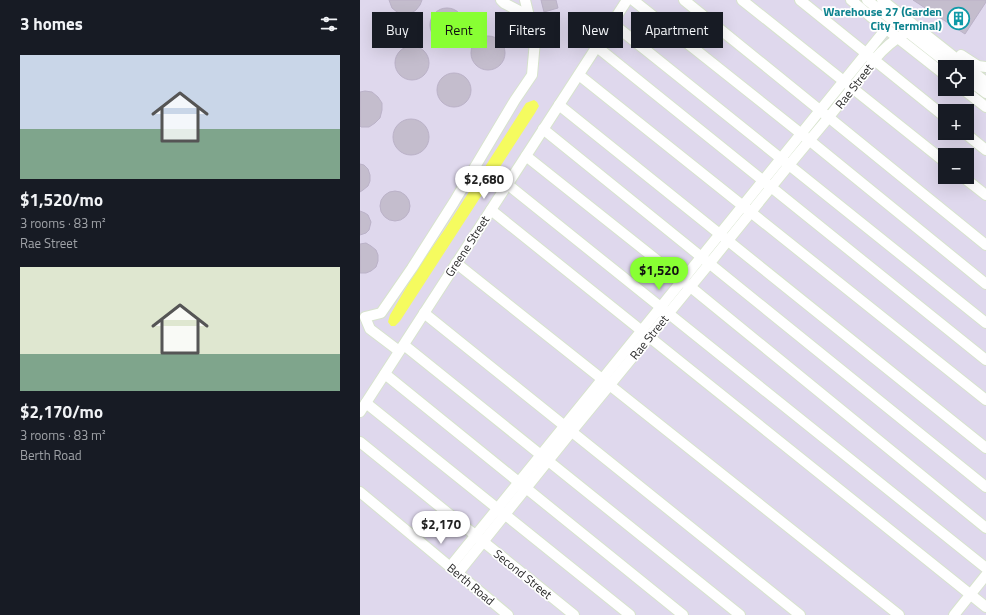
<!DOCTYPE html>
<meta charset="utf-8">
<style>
body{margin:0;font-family:"Titillium Web",sans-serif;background:#20242c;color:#f1f3f6;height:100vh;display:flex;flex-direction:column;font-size:15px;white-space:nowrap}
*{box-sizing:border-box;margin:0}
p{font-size:13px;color:#9ea1a6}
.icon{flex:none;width:22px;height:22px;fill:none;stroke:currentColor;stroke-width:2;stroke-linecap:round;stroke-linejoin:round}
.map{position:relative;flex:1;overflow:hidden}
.sheet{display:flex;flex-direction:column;background:#171b24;width:360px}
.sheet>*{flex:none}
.guide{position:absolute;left:12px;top:12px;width:380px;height:36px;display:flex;gap:8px}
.tools{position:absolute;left:578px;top:60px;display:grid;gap:8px}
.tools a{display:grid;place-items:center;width:36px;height:36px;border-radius:0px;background:#171b24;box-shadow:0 4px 16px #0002;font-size:20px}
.price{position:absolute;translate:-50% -34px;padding:0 9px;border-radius:14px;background:#fff;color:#222;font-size:13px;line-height:26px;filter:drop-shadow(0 1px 2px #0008)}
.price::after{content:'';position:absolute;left:50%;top:24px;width:12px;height:9px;margin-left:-6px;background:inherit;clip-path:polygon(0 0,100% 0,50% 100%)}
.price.current{background:#8f3;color:#111}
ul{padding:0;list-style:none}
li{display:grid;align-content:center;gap:8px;height:212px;padding:0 20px}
li span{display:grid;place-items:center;height:124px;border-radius:0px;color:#555}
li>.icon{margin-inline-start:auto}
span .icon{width:72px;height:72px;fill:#fffc;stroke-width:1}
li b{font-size:17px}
h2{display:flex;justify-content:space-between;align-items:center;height:48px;padding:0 20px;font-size:17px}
.pill{padding:0 14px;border-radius:0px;background:#171b24;box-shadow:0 4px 16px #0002;font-size:14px;line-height:36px}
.pill.current{background:#8f3;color:#111}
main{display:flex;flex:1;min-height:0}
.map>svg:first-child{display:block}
.water{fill:#f5fb5f}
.building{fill:#c4bdcd;stroke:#bbb2c8}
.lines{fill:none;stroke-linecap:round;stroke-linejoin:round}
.minor-casing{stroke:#d7e3cd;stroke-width:12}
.minor{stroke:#fff;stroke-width:10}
.labels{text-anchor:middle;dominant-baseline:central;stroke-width:3.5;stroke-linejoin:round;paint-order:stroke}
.culture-label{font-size:12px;font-weight:bold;fill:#0d838f;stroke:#fff;text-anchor:end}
.street-label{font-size:12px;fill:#282828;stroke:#fff}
</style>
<main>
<section class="sheet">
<h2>3 homes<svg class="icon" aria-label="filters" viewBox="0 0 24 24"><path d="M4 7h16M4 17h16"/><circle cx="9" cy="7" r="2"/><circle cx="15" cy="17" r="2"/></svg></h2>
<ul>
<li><span style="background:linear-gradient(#c9d6e8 60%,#7fa58c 0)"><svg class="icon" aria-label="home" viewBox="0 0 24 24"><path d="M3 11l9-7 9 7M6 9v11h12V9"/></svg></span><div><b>$1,520/mo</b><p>3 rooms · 83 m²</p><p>Rae Street</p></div></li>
<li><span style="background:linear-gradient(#dfe7d0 70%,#7fa58c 0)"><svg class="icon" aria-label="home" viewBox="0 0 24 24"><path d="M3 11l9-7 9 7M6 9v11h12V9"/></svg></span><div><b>$2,170/mo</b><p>3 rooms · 83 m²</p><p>Berth Road</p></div></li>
</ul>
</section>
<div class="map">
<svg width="626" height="615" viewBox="0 0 626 615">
<rect width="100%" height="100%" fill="#dfd8ed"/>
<path class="water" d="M174 100 177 102 179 106 175 113 40 321 35 326H31L28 322 30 315 57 269 85 229 166 103Z"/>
<g class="building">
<path d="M29 0H62L60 5 56 10 50 14H43L37 12 32 8Z"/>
<path d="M181 0H196L198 8 184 12Z"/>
<path d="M553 0H626V2L605 34Z"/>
<circle cx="87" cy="25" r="17"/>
<path d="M196 17 197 22 191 23 190 18Z"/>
<circle cx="128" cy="53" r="17"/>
<circle cx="52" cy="63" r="17"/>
<circle cx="94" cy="90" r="17"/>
<path d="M5 91 12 92 18 97 22 103V110L20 118 15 123 9 127H1L0 126V92Z"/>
<circle cx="51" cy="137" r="18"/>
<path d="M0 164 4 165 8 169 10 175V181L8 186 3 190 0 192Z"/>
<circle cx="35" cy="206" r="15"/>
<path d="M0 211 5 213 8 215 11 222 9 230 6 233 0 235Z"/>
<path d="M6 243 11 246 16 250 18 255V261L16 267 11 271 6 273H0V244Z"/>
</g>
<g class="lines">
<defs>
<g id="minor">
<path d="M141 0 144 3 169 16"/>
<path d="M273 0 449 140 626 284"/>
<path d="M324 0 626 245"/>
<path d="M382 0 585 162"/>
<path d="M440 0 585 117"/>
<path d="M491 0 510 16 585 75"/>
<path d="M507 0 592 67"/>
<path d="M522 0 626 82"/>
<path d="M252 23 626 323"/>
<path d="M237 47 626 360"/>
<path d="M601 55 618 66 626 67"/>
<path d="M219 75 626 400"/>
<path d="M607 79 626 93"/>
<path d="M603 89 626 107"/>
<path d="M199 105 626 448"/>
<path d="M183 129 626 487"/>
<path d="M605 133 626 150"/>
<path d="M166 156 322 280 626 528"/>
<path d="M603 177 626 195"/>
<path d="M147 184 626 568"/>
<path d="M131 210 626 607"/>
<path d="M96 263 539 615"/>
<path d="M64 313 440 615"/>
<path d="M44 345 380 615"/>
<path d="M39 351 10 329 5 317 21 313 52 268 94 202 155 100 172 75 175 41 165 0"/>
<path d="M25 374 323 615"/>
<path d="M6 403 270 615"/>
<path d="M0 412 267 0"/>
<path d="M0 442 214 615"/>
<path d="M0 492 148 615"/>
<path d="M90 567 526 29"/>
<path d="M98 573 212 431 349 264 429 165 469 117 514 60C523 49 535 39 547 32"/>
<path d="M594 615 626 575"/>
</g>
</defs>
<use href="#minor" class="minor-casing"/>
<use href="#minor" class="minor"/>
</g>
<defs>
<symbol id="building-ring" viewBox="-11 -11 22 22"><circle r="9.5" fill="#fff" stroke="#0f9aa8" stroke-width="1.5"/><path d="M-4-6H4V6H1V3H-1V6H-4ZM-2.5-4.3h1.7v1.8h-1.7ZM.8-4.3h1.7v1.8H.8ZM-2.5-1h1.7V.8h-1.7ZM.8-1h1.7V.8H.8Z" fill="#0f9aa8"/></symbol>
</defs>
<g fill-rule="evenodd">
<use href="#building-ring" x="586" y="6" width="25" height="25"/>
</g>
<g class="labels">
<g class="culture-label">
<text x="582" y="11">Warehouse 27 (Garden<tspan x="582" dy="14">City Terminal)</tspan></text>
</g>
<g class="street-label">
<text transform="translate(494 86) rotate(-52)">Rae Street</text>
<text transform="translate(107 246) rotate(-57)">Greene Street</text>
<text transform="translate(289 337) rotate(-51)">Rae Street</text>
<text transform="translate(163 574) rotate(39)">Second Street</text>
<text transform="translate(111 584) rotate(40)">Berth Road</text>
</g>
</g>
</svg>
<div class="tools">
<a><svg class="icon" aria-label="locate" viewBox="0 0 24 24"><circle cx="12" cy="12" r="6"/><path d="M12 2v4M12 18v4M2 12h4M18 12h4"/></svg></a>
<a>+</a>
<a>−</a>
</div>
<b class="price" style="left:124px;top:200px">$2,680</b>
<b class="price current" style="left:299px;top:291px">$1,520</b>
<b class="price" style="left:81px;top:545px">$2,170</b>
<div class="guide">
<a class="pill">Buy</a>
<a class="pill current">Rent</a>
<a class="pill">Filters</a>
<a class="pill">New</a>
<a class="pill">Apartment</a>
</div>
</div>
</main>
